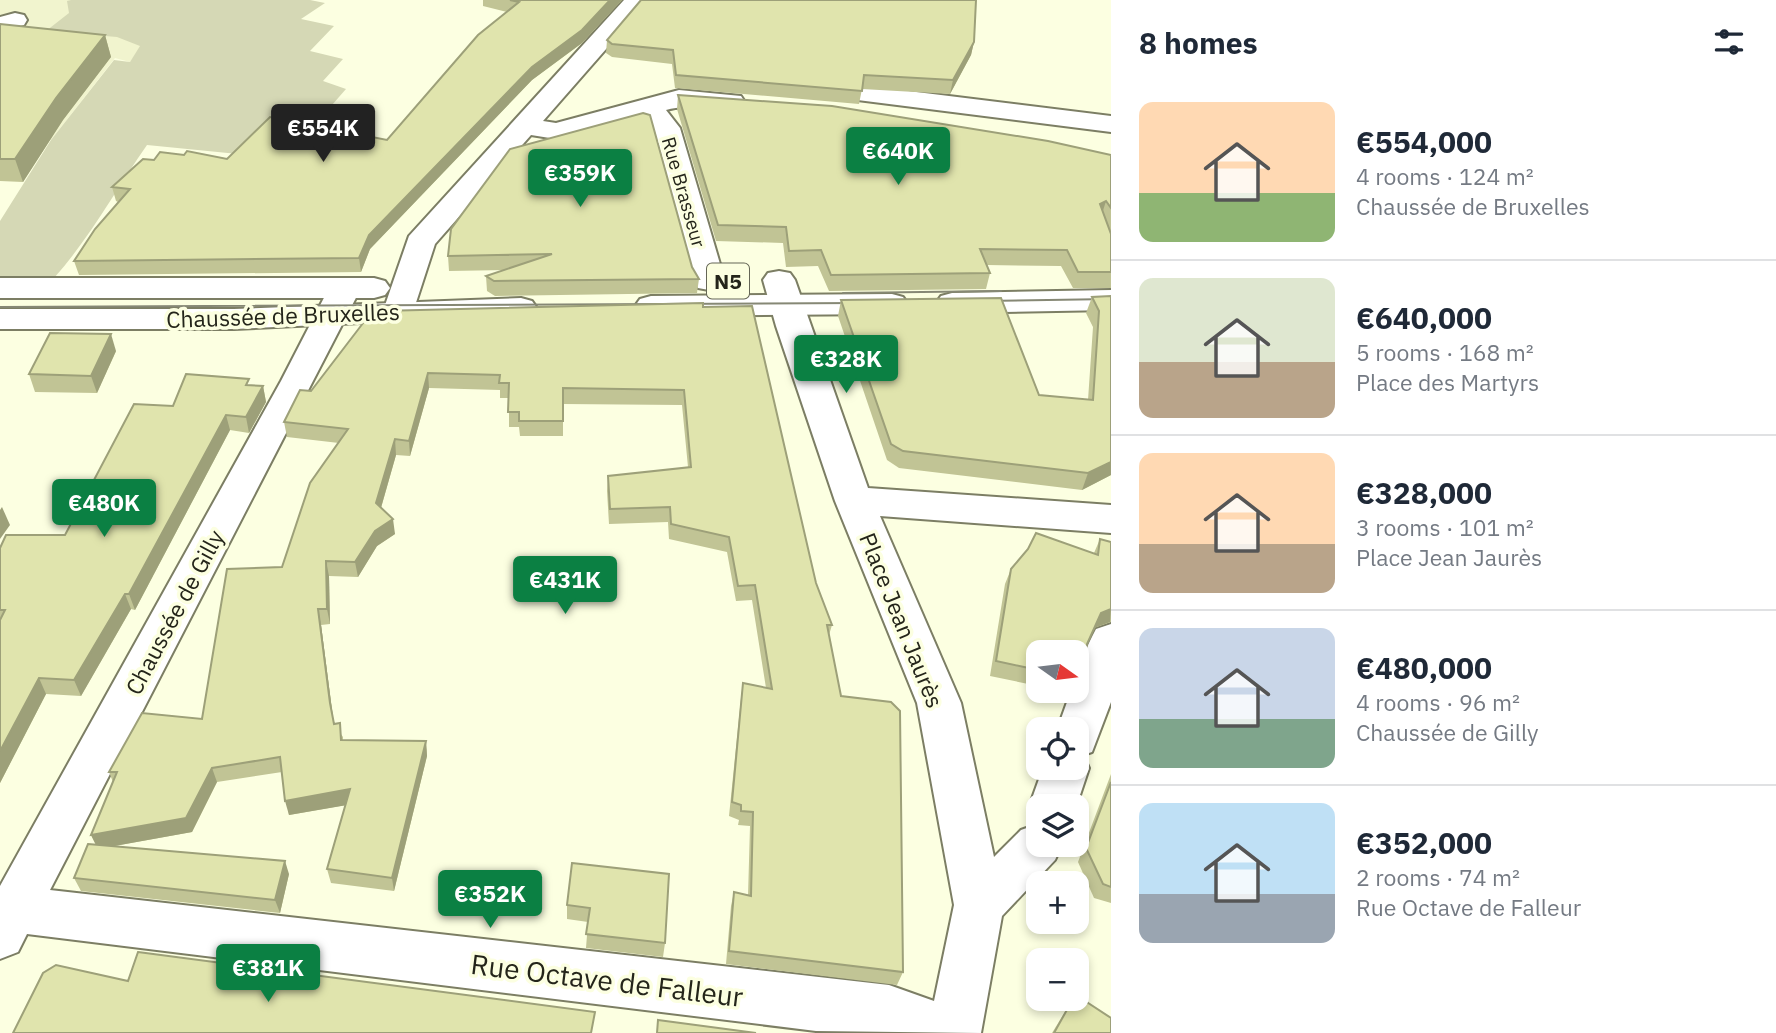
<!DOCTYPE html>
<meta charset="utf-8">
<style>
body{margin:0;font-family:"IBM Plex Sans",sans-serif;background:#f2f2f3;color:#1f2937;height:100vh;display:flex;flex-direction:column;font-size:26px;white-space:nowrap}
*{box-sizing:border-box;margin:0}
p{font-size:23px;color:#747a83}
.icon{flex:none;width:38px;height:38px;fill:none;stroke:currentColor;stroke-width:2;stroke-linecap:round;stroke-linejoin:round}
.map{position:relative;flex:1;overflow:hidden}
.side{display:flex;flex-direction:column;background:#fff;width:665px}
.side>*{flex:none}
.needle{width:46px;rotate:104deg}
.buttons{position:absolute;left:1026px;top:640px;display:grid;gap:14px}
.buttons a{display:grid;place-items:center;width:63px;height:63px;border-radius:14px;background:#fff;box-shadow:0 4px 10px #0003;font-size:35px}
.price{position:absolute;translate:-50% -60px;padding:0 16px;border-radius:7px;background:#0b8043;color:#fff;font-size:23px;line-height:46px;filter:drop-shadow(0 2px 4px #0008)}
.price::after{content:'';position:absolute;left:50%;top:42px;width:21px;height:16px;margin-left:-10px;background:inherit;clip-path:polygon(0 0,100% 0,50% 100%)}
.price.current{background:#222;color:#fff}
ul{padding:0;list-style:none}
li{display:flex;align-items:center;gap:21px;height:175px;padding:0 28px}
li+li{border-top:2px solid #e0e1e3}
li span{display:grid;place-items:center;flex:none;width:196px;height:140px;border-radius:14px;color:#555}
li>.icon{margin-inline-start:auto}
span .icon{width:84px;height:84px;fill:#fffc;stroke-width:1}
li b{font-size:30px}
h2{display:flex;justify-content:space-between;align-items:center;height:84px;padding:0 28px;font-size:30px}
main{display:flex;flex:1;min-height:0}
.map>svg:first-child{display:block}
.built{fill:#f1f4ce}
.green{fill:#d5d8b5}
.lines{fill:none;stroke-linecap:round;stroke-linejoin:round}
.minor-casing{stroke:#7c7e64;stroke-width:4}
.major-casing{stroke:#7c7e64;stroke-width:4}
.minor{fill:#fff;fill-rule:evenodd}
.major{fill:#fff;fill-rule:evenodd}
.tram{stroke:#868875;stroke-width:2}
.wall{fill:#c1c495}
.shaded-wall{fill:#9da079}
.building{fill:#e0e4ad;stroke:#9da079;stroke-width:2}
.labels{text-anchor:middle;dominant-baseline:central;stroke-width:7;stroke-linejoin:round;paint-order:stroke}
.far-street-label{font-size:19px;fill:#24251a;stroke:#fcffe1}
.shield{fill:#fcffe1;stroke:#656656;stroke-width:2}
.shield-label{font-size:21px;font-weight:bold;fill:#24251a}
.street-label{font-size:23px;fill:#24251a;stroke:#fcffe1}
.near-street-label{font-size:28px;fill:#24251a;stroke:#fcffe1}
</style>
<main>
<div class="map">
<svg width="1111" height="1033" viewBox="0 0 1111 1033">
<rect width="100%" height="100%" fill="#fcffe1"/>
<path class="built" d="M0 0H177L130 62 115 58 51 140 0 129Z"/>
<path class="green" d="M71 0H310L325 3 301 19 334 26 310 51 343 59 323 81 346 89 304 137 248 155 147 145C116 189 90 238 54 278L0 277V221L51 140 114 60 130 62 140 46 117 37 46 31 69 13 67 1Z"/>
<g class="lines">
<defs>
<g id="minor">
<path d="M624 0H649L543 121 556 123 679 90 741 96 745 102 741 108C717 114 691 103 666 110L680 128 725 281 720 288 709 290 698 288 693 281 652 128 644 116 556 139 531 135 435 244 411 318 399 321 387 318 383 311 409 236Z"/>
<path d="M15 13 24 15 27 20 24 25 0 31V17Z"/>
<path d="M811 79 1111 116V132L802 93 798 87 802 81Z"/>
<path d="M779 271 790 273 795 280 868 488 1111 505V533L880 516 961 703 994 857 1021 830 1038 824V845H1062L1055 860 1002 916 981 1033 816 1031 27 934 18 952 0 959V886L281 381 329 288 334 281 345 278 356 281 361 288 50 890 889 985 934 1001 954 905 917 703 835 501 776 326 763 280 768 273Z"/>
<path d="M1111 624V702L1092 752 1083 755 1089 768 1076 807H1038V822H1035L1029 807 1043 768H1076V730H1057L1071 691H1076C1076 670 1086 648 1096 629Z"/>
</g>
<g id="major">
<path d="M0 278H374L385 281 390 288 385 295 374 298H0Z"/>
<path d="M1111 290V310L952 313 941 310 936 303 941 296 952 293Z"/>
<path d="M892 294 903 297 908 304 903 311 892 314 651 316 640 313 635 306 640 299 651 296Z"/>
<path d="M521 298 532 301 537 308 532 315 234 329H0V309H234Z"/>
</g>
</defs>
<use href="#minor" class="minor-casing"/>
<use href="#major" class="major-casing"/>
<use href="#minor" class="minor"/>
<use href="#major" class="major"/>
<g class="tram">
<path d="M843 293 1001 291"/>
<path d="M983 301 1111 299"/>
<path d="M0 307 861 303"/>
</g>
</g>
<g class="wall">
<path d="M483 0H622L582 43 532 80 370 249 361 272 79 275 74 261 118 202 116 201 112 187 154 160 184 155 227 159 387 140 507 12 483 6Z"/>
<path d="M0 24 105 35 111 57 63 120 23 182 0 181Z"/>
<path d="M607 40 974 42 971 55 950 94 862 89 859 104 675 88 672 64 612 57 606 53Z"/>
<path d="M678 95 1111 155V288H1073L1061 266 987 265 990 273 986 289 829 291 818 266 786 267 783 243 716 241 677 109Z"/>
<path d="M451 229 692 267 699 279 697 293 495 296 487 291 486 276 506 270 449 271 448 256Z"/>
<path d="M1111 296V475L1082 490 899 468 887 460 838 316 841 300 1039 395 1088 400 1093 327 1086 313 1092 297Z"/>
<path d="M703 307 816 583 832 625 829 635 841 696 903 972 897 985 726 964 731 906 734 892 748 896 750 826 738 825 739 820 729 816 741 698 743 683 766 688 752 600 736 601 727 552 669 539 668 522 609 524 607 491 608 476 688 467 682 405 563 404V436H520L519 427H509V398H500V390L429 388 410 456 396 455 381 508 395 534 377 546 358 577 329 576 330 624 321 625 333 717 334 724 343 737V740L426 741 427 756 394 891 331 883 327 869 346 805 289 815 282 772 217 782 192 832 114 846 289 874 280 913 81 891 74 878 96 845 91 835 113 782 109 772 202 719 282 567 339 443 287 437 284 422 311 391Z"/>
<path d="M116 351 97 393 35 392 29 374Z"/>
<path d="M250 385 263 386 266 402 249 433 230 430 135 610 131 609 81 696 46 694 0 783V548L65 535 173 406Z"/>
<path d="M1100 539 1111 542V622L1094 628 1087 644 1081 674 1076 683V653H1038V686L990 676 1005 584 1011 569 1094 553Z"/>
<path d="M1111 774V903L1094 898 1078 862Z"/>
<path d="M572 863 665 943 663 957 586 948 588 922 567 919V905Z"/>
<path d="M1073 999 1111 1033H1052Z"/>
</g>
<g class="shaded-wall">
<path d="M610 0H622L582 43 532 80 370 249 361 272 359 258 369 235 532 67Z"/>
<path d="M105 35 111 57 63 120 23 182 15 159 56 98Z"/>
<path d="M974 42 971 55 950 94 953 80Z"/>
<path d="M1106 201 1101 217 1100 204Z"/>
<path d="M111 334 116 351 97 393 91 376Z"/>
<path d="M428 373 429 388 410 456 409 441Z"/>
<path d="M263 386 266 402 249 433 246 417Z"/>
<path d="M226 415 230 430 135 610 129 594Z"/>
<path d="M395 439 396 455 378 518 376 503Z"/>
<path d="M1111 462V475L1082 490 1088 473Z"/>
<path d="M2 507 10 525 0 539V510Z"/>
<path d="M393 519 395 534 377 546 358 577 355 562 375 531Z"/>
<path d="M326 561 329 576 330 624 327 609Z"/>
<path d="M125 594 131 609 81 696 74 680Z"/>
<path d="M318 609 321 625 333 718 330 703Z"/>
<path d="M1111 609 1110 622 1094 628 1101 613Z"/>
<path d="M39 678 46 694 0 783V751Z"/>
<path d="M426 741 427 756 394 891 392 878Z"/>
<path d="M212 768 217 782 192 832 98 849 91 835Z"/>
<path d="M350 789 353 804 289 815 285 801Z"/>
<path d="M285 861 289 874 280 913 275 900Z"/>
</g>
<g class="building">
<path d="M510 0H610L582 30 532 67 369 235 359 258 74 261 95 229 130 189 112 187 143 159 154 160 160 152 184 155 187 151 227 159 270 117 387 140 478 35 519 2Z"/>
<path d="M641 0H976L974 42 953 80 864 75 862 91 676 75 673 50 612 44 607 40Z"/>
<path d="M0 24 105 35 56 98 15 159H0Z"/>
<path d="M678 95 832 106 1048 141 1111 155V208L1106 201 1100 204 1111 234V272H1078L1067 250 980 249 990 273 831 275 821 250 789 251 786 227 718 225Z"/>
<path d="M643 113 650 115 692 267 699 279 494 281 486 276 552 254 448 256 451 229 510 149Z"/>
<path d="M1111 296V462L1088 473 903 451 891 444 841 300 1001 298 1039 395 1093 400 1099 311 1092 297Z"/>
<path d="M703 303V307L752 306 816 583 832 625H827L841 696 891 702 900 711 903 972 729 951 734 892 751 896 753 812 741 811V805L732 802 743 683 772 689 755 585 738 586 729 537 671 524 670 507 610 509 608 476 691 467 684 390 563 388V421H519V412H508L509 383H499L500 375 428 373 409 441 395 439 376 503 393 519 375 531 355 562 326 561 327 609H318L330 703 334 724 340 723 341 740 426 741 392 878 327 869 350 789 285 801 280 757 212 768 186 818 91 835 117 772H109L142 713 202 719 227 569 282 567 310 483 348 429 284 422 300 390 311 391 370 314 380 311Z"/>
<path d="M50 333 111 334 91 376 29 374Z"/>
<path d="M186 374 249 379 246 385 263 386 246 417 226 415 129 594H125L74 680 39 678 0 751V620L5 610H0V548L6 535H65L134 404 173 406Z"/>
<path d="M1036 533 1098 555 1100 539 1111 542V609L1101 613 1087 644 1081 674 1076 677V653H1038V670L996 661 1011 569 1028 549Z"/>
<path d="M1111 782V887L1103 884 1086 848Z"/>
<path d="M88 844 285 861 275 900 74 878Z"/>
<path d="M572 863 669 874 665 943 586 934 590 908 567 905Z"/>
<path d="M138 952 595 1012 591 1033H13L43 973 56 965 128 981Z"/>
<path d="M1076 995 1111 1018V1033H1054L1073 999H1076Z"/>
<path d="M658 1020 756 1033H657Z"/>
</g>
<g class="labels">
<g class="far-street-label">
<text transform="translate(684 192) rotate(74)">Rue Brasseur</text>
</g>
<rect class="shield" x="707" y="263.5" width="42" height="35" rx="5"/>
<g class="shield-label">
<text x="728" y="281">N5</text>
</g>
<g class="street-label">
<text transform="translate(283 315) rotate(-2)">Chaussée de Bruxelles</text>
<text transform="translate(174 612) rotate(-62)">Chaussée de Gilly</text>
<text transform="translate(902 620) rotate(68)">Place Jean Jaurès</text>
</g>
<g class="near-street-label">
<text transform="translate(607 980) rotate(7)">Rue Octave de Falleur</text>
</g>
</g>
</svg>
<div class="buttons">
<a><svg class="needle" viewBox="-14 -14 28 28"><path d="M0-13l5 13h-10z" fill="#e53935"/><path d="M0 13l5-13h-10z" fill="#747a83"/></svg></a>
<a><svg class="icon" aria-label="locate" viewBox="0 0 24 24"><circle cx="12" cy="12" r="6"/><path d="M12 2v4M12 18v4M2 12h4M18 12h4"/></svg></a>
<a><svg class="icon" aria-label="layers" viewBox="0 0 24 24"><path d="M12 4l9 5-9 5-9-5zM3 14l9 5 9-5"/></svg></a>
<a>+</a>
<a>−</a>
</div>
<b class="price current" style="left:323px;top:164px">€554K</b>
<b class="price" style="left:898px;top:187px">€640K</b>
<b class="price" style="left:580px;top:209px">€359K</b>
<b class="price" style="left:846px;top:395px">€328K</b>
<b class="price" style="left:104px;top:539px">€480K</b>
<b class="price" style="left:565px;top:616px">€431K</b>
<b class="price" style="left:490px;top:930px">€352K</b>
<b class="price" style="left:268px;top:1004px">€381K</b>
</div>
<section class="side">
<h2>8 homes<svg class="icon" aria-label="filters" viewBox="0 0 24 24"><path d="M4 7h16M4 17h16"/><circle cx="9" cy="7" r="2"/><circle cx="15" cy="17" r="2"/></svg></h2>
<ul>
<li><span style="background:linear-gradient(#ffd9b3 65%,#8fb573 0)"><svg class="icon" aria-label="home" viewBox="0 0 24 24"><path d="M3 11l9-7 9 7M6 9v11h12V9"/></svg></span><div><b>€554,000</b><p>4 rooms · 124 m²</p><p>Chaussée de Bruxelles</p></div></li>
<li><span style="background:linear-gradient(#dfe7d0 60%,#b9a48a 0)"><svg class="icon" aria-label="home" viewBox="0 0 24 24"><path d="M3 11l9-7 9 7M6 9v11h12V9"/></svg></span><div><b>€640,000</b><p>5 rooms · 168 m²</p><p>Place des Martyrs</p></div></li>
<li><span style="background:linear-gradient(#ffd9b3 65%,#b9a48a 0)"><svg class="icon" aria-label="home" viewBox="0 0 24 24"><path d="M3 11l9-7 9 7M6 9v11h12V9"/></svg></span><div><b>€328,000</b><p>3 rooms · 101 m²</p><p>Place Jean Jaurès</p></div></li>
<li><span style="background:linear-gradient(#c9d6e8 65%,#7fa58c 0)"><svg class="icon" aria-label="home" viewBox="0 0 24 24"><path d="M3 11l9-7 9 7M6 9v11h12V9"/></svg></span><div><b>€480,000</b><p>4 rooms · 96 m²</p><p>Chaussée de Gilly</p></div></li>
<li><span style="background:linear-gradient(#bfe0f5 65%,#9aa5b1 0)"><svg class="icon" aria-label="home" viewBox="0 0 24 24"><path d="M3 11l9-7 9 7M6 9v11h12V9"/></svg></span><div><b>€352,000</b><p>2 rooms · 74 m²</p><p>Rue Octave de Falleur</p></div></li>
</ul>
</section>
</main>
